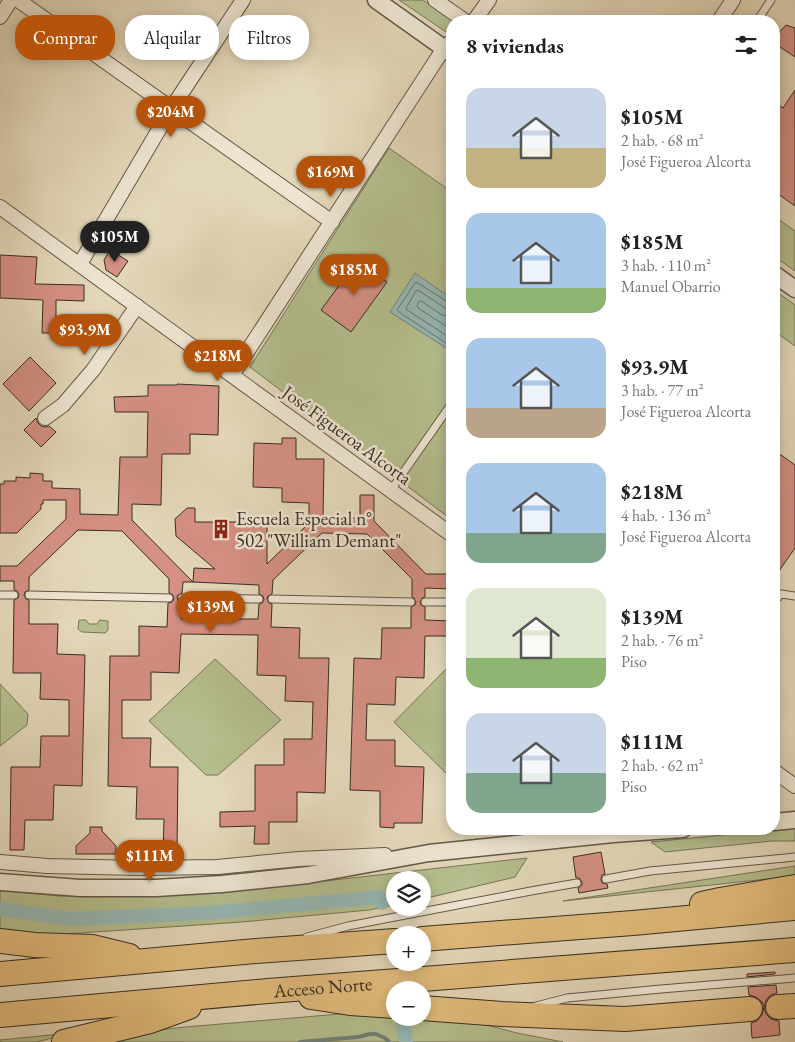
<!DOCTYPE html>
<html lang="es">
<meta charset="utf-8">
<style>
body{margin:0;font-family:"EB Garamond",serif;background:#f2f2f2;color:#202124;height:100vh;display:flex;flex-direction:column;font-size:19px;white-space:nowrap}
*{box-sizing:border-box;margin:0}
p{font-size:16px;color:#757577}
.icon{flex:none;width:28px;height:28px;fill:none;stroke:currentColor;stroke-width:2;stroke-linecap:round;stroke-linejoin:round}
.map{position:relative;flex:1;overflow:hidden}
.side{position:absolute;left:446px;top:15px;width:334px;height:820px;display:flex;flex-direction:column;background:#fff;border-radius:20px;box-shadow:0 2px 12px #0003}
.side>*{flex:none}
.guide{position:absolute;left:15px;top:15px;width:356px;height:45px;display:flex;gap:10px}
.buttons{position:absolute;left:386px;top:871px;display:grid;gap:10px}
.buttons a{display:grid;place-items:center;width:45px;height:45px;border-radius:50%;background:#fff;box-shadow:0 2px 12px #0003;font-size:25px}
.price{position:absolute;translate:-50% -42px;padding:0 11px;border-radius:18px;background:#b45309;color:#fff;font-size:16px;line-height:32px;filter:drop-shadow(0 1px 2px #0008)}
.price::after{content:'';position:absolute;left:50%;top:30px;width:15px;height:11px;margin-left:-8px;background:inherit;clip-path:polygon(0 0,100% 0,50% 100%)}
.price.current{background:#222;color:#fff}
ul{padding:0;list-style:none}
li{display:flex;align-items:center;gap:15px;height:125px;padding:0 20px}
li span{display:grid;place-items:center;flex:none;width:140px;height:100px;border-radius:15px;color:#555}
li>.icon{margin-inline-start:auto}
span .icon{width:60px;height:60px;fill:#fffc;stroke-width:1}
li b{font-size:21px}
h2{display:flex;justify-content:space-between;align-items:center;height:60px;padding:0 20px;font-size:21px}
.pill{padding:0 18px;border-radius:20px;background:#fff;box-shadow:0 2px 12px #0003;font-size:18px;line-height:45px}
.pill.current{background:#b45309;color:#fff}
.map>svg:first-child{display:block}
.green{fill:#b5be8e;stroke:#767658}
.water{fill:#96b8b5;stroke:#70807b}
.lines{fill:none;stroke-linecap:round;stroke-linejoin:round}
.shore{stroke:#67726c;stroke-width:1}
.stream{stroke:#70807b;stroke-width:4}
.canal{stroke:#96b8b5;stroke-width:14}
.building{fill:#d59084;stroke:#382d23}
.service-casing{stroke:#635848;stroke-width:9}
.minor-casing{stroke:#635848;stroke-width:16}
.tertiary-casing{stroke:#635848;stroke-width:19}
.motorway-casing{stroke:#382d23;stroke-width:26}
.service{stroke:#ede5d2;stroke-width:7}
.minor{stroke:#ede5d2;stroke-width:14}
.tertiary{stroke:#ede5d2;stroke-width:16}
.motorway{stroke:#e2bc7c;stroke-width:24}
.labels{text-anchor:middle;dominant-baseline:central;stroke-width:5;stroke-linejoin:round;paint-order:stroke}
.street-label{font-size:19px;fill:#382d23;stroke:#ede5d2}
.poi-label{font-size:19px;fill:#382d23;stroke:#ede5d2;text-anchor:start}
</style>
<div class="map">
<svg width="795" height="1042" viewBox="0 0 795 1042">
<rect width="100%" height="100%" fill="#e3d7b9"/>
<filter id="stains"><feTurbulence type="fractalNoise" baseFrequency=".004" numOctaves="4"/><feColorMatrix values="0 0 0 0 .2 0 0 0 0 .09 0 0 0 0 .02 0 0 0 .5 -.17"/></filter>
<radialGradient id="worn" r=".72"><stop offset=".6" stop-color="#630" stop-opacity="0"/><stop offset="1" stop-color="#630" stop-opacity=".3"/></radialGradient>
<g class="green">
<path d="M399 0H423L453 21 452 33 449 34Z"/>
<path d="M389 148 452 192V520L250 367Z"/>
<path d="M774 216 795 231V271L774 256Z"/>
<path d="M774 290 795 305V346L774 331Z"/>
<path d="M79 620H86L89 624H97L100 620 108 621V630L105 633 82 632 78 629Z"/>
<path d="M215 659 281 720 218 775H206L149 721Z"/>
<path d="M452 663V779L394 722Z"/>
<path d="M0 684 28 714 27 725 0 746Z"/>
<path d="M795 828V841H772L665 852 651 842Z"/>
<path d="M527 858 515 877 423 899 422 880H395V905L369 910 242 922 51 935 0 931V890L59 896 194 894 325 881Z"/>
<path d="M795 866V876L563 901Z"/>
<path d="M364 1012 395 1018 464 1019 517 1033 563 1042H99L142 1032 185 1027Z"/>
<path d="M71 1033 37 1042H0V1040Z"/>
</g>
<path class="water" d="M415 273 452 299V349L451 351 390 312Z"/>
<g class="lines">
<g class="shore">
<path d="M452 303 448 302 416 282 415 283 397 310 399 312 452 347"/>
<path d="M452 310 445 308 418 290 416 291 406 308 407 310 452 339"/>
<path d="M452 317 442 315 421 301H419L417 305 418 308 452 330"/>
</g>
<path class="stream" d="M300 1042 358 1037 370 1034H376L385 1038 389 1042"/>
<g class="canal">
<path d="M0 909 70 919 209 913 379 897 382 903"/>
<path d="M403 1023 406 1042"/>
</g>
</g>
<g class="building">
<path d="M786 25 795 28V57L774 43V38Z"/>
<path d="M795 90V206L774 191V102L783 108Z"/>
<path d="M110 250 128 261 117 277 106 270 104 260Z"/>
<path d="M0 255 37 257 35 284 84 285V301L56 300V333H42L43 300 0 298Z"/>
<path d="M357 261 387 282 351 332 321 310Z"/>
<path d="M30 357 56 383 29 411 3 384Z"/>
<path d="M177 384 219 386 218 435 190 434V454H162L161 505 132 504V520L193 582H183L182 593 177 596 178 601 182 603 181 619H258L259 604 262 603 264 600 263 596 259 594V585L193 582 194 568 215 569 176 536 175 519 187 508H195V522H267V564L309 523V503L282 502V488L253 487 254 443 282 444V438H296V459H324L323 518H360V495H374V521L426 574H452V589L425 588V597L422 598 420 602 421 605 425 607V620L452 621V636H425L424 678 396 677 395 705 367 704 366 740H395V766L424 767 422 823H394V828L380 827V791L350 790 354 658 381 659 382 628H411V607L415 605 416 602 414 598 412 597V579L367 534 322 533 273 580 272 594 268 596 267 599 269 603 272 604 271 627 300 628 299 658H329L325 793 297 792V822H269V844H254L255 826 220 827V812L255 811V765H284V739H312L313 702 285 701 286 676 257 675 258 635 181 634 179 673 151 672V700H122V738H151L150 767H178L177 854H163L164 819H136L137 787 108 786 110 656H139V626L167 627 168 603 172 602 174 599 173 595 169 593V579L122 531 78 530 29 577V590L25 592 24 595 26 599 29 600V624H58L57 654 85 655 82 786 54 785 53 820H25L24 850H10L11 767H40L41 736H69V700L40 699 41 673H13L14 600 18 598 19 595 17 591 14 590V581H0V566H17L66 519V500H43V504H41V509L17 533H0V484H4V481H16V477L30 478V473L43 474V481H52V488L80 489V514L118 515 120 457H147L148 412H115L114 397 148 396V385H177Z"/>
<path d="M36 418 38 423 41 426 45 427 49 426 56 432 41 447 24 430Z"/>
<path d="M774 450 795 465V548L774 578Z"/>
<path d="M90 827H102V831L116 846V854H76V846L90 833Z"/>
<path d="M601 852 605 874 602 875 601 879 602 883 607 884 608 888 579 893 578 888 582 885V882L579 878H576L573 857Z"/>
<path d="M775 972V974L747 977V974Z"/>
<path d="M776 985 777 993 771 995 766 1000 764 1008 766 1014 771 1019 779 1021 780 1035 752 1038 751 1023 757 1021 762 1015 764 1007 762 1002 756 997 749 995 748 987Z"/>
</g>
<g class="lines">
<defs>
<g id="service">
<path d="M759 18 771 0"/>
<path d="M391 490 452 403"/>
<path d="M0 595H14"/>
<path d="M29 595 169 598"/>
<path d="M182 598 259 599"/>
<path d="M272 599 411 602"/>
<path d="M425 602H452"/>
<path d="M774 602 781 594 795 596"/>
<path d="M606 879 650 871 795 857"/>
<path d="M307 937 348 926 531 891 577 883"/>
<path d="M536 1006 567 998 661 989 795 978"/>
</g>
<g id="minor">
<path d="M18 0 332 222"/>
<path d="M435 0 465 21"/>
<path d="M0 17 11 0"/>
<path d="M474 21 489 0"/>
<path d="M719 21 733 0"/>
<path d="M0 207 452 535"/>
<path d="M80 264 171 109 243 0"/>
<path d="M232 375 444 48 452 41"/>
<path d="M45 418 63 405 93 370 137 306"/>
<path d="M774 771 795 786"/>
<path d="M0 862 47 866 141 868 217 867 299 859 385 855"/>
</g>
<g id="tertiary">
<path d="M376 0 452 54"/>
<path d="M774 274 795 289"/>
<path d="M774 822 795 820"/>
<path d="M0 882 80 888H156L222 884 308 875 429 853 613 834 683 829"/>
</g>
<g id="motorway">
<path d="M702 904 720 900 795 887"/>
<path d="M422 939 633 923 795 908"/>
<path d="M0 941 35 945 92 947 129 956"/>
<path d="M0 974 256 951 395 941"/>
<path d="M311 997 350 1003 395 1006"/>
<path d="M778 1007 795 1006"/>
<path d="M422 1008 502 1014 625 1019 750 1009"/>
<path id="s1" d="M0 1015 268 991 795 950"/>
<path d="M64 1042 150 1021 189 1007"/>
</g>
</defs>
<use href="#service" class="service-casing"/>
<use href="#minor" class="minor-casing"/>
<use href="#tertiary" class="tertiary-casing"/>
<use href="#motorway" class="motorway-casing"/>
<use href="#service" class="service"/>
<use href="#minor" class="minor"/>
<use href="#tertiary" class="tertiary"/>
<use href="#motorway" class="motorway"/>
</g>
<defs>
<symbol id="building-bare" viewBox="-9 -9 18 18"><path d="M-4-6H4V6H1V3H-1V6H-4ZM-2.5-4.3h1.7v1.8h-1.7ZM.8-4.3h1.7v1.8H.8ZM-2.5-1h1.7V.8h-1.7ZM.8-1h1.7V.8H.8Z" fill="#8f2418" stroke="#ede5d2" stroke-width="2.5" paint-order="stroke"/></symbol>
</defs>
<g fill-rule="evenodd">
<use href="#building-bare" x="207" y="515" width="28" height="28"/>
</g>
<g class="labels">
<g class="street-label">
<text transform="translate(347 435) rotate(36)">José Figueroa Alcorta</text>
<text stroke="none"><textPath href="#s1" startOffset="324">Acceso Norte</textPath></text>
</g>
<g class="poi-label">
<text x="236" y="518">Escuela Especial n°<tspan x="236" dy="22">502 "William Demant"</tspan></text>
</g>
</g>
<rect width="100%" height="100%" filter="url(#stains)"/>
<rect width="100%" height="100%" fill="url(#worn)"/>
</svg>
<div class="buttons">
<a><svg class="icon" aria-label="layers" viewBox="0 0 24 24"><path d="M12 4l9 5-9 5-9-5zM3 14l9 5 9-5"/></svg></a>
<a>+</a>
<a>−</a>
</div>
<b class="price" style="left:171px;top:138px">$204M</b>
<b class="price" style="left:331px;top:198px">$169M</b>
<b class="price current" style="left:115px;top:263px">$105M</b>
<b class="price" style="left:354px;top:296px">$185M</b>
<b class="price" style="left:85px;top:356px">$93.9M</b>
<b class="price" style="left:218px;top:382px">$218M</b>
<b class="price" style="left:211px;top:633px">$139M</b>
<b class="price" style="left:150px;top:882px">$111M</b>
<div class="guide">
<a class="pill current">Comprar</a>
<a class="pill">Alquilar</a>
<a class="pill">Filtros</a>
</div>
<section class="side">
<h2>8 viviendas<svg class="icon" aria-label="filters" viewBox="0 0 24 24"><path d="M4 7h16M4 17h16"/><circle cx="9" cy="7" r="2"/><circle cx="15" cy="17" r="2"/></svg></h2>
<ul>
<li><span style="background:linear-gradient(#c9d6e8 60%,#c2b280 0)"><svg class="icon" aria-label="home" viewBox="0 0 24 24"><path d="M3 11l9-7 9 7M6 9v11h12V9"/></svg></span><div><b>$105M</b><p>2 hab. · 68 m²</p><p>José Figueroa Alcorta</p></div></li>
<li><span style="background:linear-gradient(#a9c7e8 75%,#8fb573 0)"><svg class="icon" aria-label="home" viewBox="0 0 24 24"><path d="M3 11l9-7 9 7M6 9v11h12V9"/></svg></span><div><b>$185M</b><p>3 hab. · 110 m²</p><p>Manuel Obarrio</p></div></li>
<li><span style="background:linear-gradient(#a9c7e8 70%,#b9a48a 0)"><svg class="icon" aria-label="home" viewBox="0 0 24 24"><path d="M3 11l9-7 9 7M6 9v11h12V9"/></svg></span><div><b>$93.9M</b><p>3 hab. · 77 m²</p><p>José Figueroa Alcorta</p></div></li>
<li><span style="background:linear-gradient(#a9c7e8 70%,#7fa58c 0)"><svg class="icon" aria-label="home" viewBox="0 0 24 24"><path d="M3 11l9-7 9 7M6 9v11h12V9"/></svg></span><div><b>$218M</b><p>4 hab. · 136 m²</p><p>José Figueroa Alcorta</p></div></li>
<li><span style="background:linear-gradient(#dfe7d0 70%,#8fb573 0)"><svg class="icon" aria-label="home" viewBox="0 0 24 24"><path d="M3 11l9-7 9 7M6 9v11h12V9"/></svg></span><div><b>$139M</b><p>2 hab. · 76 m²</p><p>Piso</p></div></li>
<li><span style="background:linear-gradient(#c9d6e8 60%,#7fa58c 0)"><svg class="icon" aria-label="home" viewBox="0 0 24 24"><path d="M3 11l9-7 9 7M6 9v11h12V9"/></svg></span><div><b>$111M</b><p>2 hab. · 62 m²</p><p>Piso</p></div></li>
</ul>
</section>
</div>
